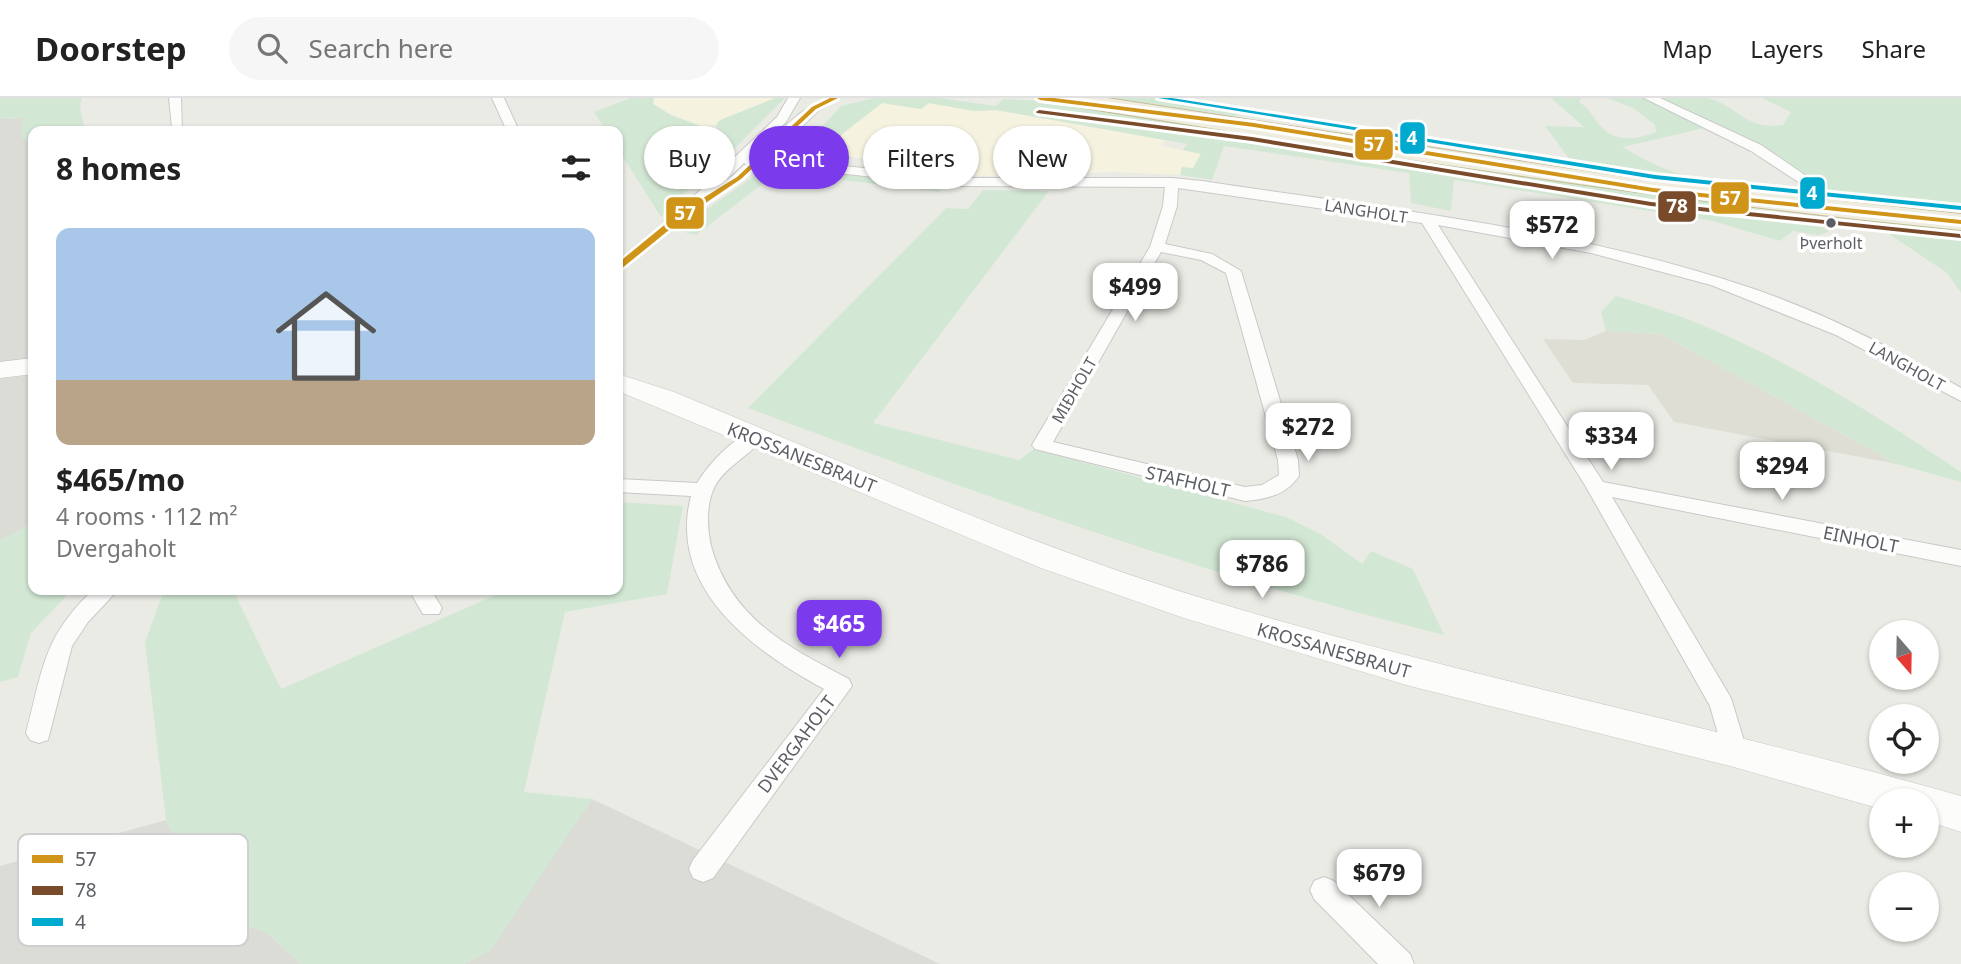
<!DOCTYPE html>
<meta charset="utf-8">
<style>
body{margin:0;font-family:"Noto Sans",sans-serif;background:#f6f6f6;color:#222;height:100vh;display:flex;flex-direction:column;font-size:26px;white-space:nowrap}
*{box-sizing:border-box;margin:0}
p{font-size:23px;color:#767676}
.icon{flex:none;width:38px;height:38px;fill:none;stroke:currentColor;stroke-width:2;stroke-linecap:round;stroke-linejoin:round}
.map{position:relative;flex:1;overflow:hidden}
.sheet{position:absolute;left:28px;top:28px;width:595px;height:469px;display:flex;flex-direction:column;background:#fff;border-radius:14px;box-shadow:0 2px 5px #0004}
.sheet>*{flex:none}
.hud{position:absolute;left:644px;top:28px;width:665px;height:63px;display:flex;gap:14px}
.needle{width:46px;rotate:160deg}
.fabs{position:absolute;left:1869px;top:522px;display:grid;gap:14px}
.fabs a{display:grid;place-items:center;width:70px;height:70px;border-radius:50%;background:#fff;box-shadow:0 2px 5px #0004;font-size:35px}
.price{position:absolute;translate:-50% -60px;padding:0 16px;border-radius:14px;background:#fff;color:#222;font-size:23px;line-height:46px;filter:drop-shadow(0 2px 4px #0008)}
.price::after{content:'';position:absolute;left:50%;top:42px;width:21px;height:16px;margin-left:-10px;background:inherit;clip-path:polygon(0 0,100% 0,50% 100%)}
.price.selected{background:#7c3aed;color:#fff}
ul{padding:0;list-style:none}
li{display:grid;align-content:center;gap:14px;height:371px;padding:0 28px}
li span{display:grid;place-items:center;height:217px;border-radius:14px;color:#555}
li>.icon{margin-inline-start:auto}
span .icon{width:126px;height:126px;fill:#fffc;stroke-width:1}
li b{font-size:30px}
h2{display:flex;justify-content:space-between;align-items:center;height:84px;padding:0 28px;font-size:30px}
.tag{padding:0 24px;border-radius:32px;background:#fff;box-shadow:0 2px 5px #0004;font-size:24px;line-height:63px}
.tag.selected{background:#7c3aed;color:#fff}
header{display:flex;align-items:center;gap:42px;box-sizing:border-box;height:98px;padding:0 35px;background:#fff;border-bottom:2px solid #e0e0e0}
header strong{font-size:33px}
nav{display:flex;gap:38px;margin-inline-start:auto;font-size:24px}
.search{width:490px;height:63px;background:#f6f6f6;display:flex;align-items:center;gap:18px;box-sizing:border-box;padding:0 24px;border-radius:38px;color:#767676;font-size:26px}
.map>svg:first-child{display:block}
.commercial{fill:#f5f3df}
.industrial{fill:#dcdcd7}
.education{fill:#dfded5}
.green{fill:#d3e8d4}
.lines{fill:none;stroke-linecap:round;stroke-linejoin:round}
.street-casing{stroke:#c8c9c8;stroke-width:2}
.secondary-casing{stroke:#c8c8c7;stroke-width:1}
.highway-casing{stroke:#c3bc94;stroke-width:2}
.street{fill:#fcfcfb;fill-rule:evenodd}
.secondary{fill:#fcfcfb;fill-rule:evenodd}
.highway{fill:#eeede0;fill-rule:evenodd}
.bus-1-casing{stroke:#fff;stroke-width:6}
.bus-2-casing{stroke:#fff;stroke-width:6}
.bus-3-casing{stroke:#fff;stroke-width:6}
.bus-1{fill:#d09419;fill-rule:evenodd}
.bus-2{fill:#7a4b2a;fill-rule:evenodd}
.bus-3{fill:#00a9ce;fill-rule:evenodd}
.bus-dot{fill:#5b5e64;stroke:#fff;stroke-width:2.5}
.labels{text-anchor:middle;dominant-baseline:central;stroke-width:7;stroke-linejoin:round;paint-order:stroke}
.far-street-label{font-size:16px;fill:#5b5e64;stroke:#fff}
.bus-label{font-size:16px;fill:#5b5e64;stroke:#fff}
.street-label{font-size:18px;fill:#5b5e64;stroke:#fff}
.key{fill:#fff;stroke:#cecfd0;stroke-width:2}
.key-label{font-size:19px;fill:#5b5e64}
.line-badge{stroke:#fff;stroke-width:2.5}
.badge-label{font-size:19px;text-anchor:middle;font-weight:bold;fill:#fff}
</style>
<header>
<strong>Doorstep</strong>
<div class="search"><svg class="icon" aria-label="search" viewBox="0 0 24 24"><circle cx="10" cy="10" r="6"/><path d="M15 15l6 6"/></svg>Search here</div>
<nav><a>Map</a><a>Layers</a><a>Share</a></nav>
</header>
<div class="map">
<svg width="1961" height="866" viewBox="0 0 1961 866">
<rect width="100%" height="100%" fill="#ebebe6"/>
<g class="commercial">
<path d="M654 0H775L716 27 701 28 671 17 653 6Z"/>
<path d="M882 5 921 11 929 5 974 13 996 12 1166 42 1162 48 1201 56 1193 71 1182 69 1180 77 1115 74 980 78 819 54Z"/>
</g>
<g class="industrial">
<path d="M23 20 22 38 33 50V425L0 443V21Z"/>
<path d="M592 701 940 866H464L490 852Z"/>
<path d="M166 722 196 779 233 823 266 834 301 866H0V768Z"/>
</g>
<path class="education" d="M1606 233 1661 236 1897 366 1674 324 1648 287 1573 285 1543 241 1584 242Z"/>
<g class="green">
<path d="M0 0H82L80 9 85 33H33V50L22 38 23 20 0 21Z"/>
<path d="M631 0H654L653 6 671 17 701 28 694 45 699 51 719 61 661 119 618 51V33H606L594 14Z"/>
<path d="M775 0H785L734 51 721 45 716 27 720 22Z"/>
<path d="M874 0H939L996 8 1003 1 1044 3 1775 114 1820 127 1829 134 1818 137 1793 133 1780 143 1713 123 1454 82 1451 113 1411 105 1409 75 1224 48 1212 82 1180 77 1182 69 1193 70 1201 56 1183 52 1187 46 996 12 974 13 929 5 921 11 882 5 819 54 802 50 841 8Z"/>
<path d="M1113 0H1179L1217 9 1239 8 1245 15 1234 18Z"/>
<path d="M1551 0H1581L1579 4C1589 10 1591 16 1598 25 1613 45 1635 42 1656 34L1655 27 1633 10 1608 0C1634 0 1685 0 1707 0 1738 7 1743 32 1783 27L1791 14 1762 0H1961V107L1881 104 1776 93 1807 87 1713 28 1623 49C1662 74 1691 80 1735 89L1644 80 1573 66 1545 28 1584 29Z"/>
<path d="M786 70 943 88 939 94 778 74 696 137 677 132 757 76Z"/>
<path d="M983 92 1049 93 873 325 1019 362 1034 351 1286 419 1321 436 1362 466 1371 453 1413 471 1444 537C1207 478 976 396 748 310L946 110 968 111Z"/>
<path d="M1870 123 1961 130V195L1947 175Z"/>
<path d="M1616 198C1645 207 1675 215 1702 227 1794 265 1879 319 1961 374V384L1897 366 1661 236 1606 233 1601 214Z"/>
<path d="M618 404 683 408 667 496 565 514 524 694 592 701 490 853 464 866H301L266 834 233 824 196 779 166 722 145 544 164 492H233L281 591 507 492H618Z"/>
<path d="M33 425V492H72L31 535 18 579 0 584V443Z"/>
</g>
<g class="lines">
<defs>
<g id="street">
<path d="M169 0H181L182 33 172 30Z"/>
<path d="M492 0H504L519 33H507Z"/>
<path d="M788 0H800L786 24 751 58 755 59C780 35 805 0 841 0L818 13 769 60 958 80H1172L1202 83C1386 111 1574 130 1751 190 1825 215 1894 251 1961 290V303L1836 237 1711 187 1591 155 1438 127 1603 384 1961 452V468L1612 399 1731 600 1747 653 1743 661 1734 664 1725 661 1710 608 1586 389 1422 125 1178 90 1177 108 1165 146 1212 156 1241 173 1298 362 1299 378C1286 397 1267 401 1245 403L1035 351 1032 347 1150 149 1163 108 1165 89 958 88 762 67 753 72 744 65 687 120 623 172 618 174V162L677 114 777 19ZM1161 154 1201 162 1226 175 1278 362 1279 377 1262 387 1245 389 1053 344Z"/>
<path d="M1644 0H1660L1761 47 1821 88 1809 91 1751 53Z"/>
<path d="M753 334 763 340C749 359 725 368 714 390 706 407 707 430 711 448 731 520 787 549 849 581L852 588 713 780 703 784 693 780 689 771 693 762 824 591C754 553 667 491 691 398L618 394V381L697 385C708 367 732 340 753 334Z"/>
<path d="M93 492H118L88 524 72 548 48 642 39 645 30 642 26 635C43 571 43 539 93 492Z"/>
<path d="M409 492H431L442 510 439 516H423Z"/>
<path d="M1324 779 1334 783 1410 856 1414 866H1378L1314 801 1310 792 1314 783Z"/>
</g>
<g id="secondary">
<path d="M33 260V276L0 280V264Z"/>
<path d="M618 276 674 294C849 366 1024 446 1205 501 1455 577 1711 627 1961 698V734L1927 723V702H1881V711L1734 669 1410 588 1184 520 1041 470 618 293Z"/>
</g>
<path id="highway" d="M1055 0H1107L1624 79 1961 116V132C1661 103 1364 55 1066 7Z"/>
</defs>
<use href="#street" class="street-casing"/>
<use href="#secondary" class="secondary-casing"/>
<use href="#highway" class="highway-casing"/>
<use href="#street" class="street"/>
<use href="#secondary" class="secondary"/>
<use href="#highway" class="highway"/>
<defs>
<g id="bus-1">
<path d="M830 0H838L816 11 741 81 685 119 621 171H618V165L679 115 737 79 812 9Z"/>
<path d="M1037 0H1054L1254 25 1653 90 1961 122V126L1653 94 1254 29 1040 2Z"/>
</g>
<path id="bus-2" d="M1039 12 1252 39 1651 104 1960 136 1961 140 1651 108 1252 43 1037 15 1036 14Z"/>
<path id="bus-3" d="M1158 0H1172L1655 77 1961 108V112L1655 81Z"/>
</defs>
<use href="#bus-1" class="bus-1-casing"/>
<use href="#bus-2" class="bus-2-casing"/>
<use href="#bus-3" class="bus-3-casing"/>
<use href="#bus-1" class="bus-1"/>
<use href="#bus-2" class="bus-2"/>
<use href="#bus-3" class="bus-3"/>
</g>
<circle class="bus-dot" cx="1831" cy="125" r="6"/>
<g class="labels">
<g class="far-street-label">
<text transform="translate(1366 113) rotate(9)">LANGHOLT</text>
<text transform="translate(1907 268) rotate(29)">LANGHOLT</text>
<text transform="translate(1074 292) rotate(-60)">MIÐHOLT</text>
</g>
<g class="bus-label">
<text x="1831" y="145">Þverholt</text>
</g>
<g class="street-label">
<text transform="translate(802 359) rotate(22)">KROSSANESBRAUT</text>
<text transform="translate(1188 383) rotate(13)">STAFHOLT</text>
<text transform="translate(1861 441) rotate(11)">EINHOLT</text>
<text transform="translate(1334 552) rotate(16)">KROSSANESBRAUT</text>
<text transform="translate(796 646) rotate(-53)">DVERGAHOLT</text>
</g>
</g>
<rect x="18" y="736" width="230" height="112" rx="10" class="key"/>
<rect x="32" y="757" width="31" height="8" fill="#d09419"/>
<rect x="32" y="788" width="31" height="9" fill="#7a4b2a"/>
<rect x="32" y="820" width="31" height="8" fill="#00a9ce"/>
<g class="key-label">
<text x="75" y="768">57</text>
<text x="75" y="799">78</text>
<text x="75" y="831">4</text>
</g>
<g class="line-badge">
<rect x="1399" y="23" width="27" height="34" rx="7" fill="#00a9ce"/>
<rect x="1354" y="30" width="40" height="33" rx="7" fill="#d09419"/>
<rect x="1799" y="78" width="27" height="34" rx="7" fill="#00a9ce"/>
<rect x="1710" y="83" width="40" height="34" rx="7" fill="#d09419"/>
<rect x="1657" y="92" width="40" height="33" rx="7" fill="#7a4b2a"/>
<rect x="665" y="98" width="40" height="34" rx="7" fill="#d09419"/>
</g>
<g class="badge-label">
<text x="1412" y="47">4</text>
<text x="1374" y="53">57</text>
<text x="1812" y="102">4</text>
<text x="1730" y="107">57</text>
<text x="1677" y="115">78</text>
<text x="685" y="122">57</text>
</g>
</svg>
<div class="fabs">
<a><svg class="needle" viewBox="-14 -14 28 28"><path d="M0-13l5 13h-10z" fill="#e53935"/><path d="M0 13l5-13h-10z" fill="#767676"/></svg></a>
<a><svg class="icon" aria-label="locate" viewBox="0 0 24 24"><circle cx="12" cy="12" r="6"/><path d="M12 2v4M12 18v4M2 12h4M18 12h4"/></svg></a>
<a>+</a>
<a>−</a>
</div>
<b class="price" style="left:1552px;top:163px">$572</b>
<b class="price" style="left:1135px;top:225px">$499</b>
<b class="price" style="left:1308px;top:365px">$272</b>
<b class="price" style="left:1611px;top:374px">$334</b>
<b class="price" style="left:1782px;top:404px">$294</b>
<b class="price" style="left:1262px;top:502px">$786</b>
<b class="price selected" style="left:839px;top:562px">$465</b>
<b class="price" style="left:1379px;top:811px">$679</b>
<div class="hud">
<a class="tag">Buy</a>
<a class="tag selected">Rent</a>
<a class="tag">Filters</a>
<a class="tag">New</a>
</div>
<section class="sheet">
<h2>8 homes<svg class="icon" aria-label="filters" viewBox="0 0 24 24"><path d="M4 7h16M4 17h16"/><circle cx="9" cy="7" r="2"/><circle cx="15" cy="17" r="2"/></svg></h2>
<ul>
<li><span style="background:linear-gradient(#a9c7e8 70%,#b9a48a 0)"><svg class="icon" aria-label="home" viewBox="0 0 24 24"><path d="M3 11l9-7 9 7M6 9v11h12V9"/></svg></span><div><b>$465/mo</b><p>4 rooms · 112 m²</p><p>Dvergaholt</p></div></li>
</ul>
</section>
</div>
